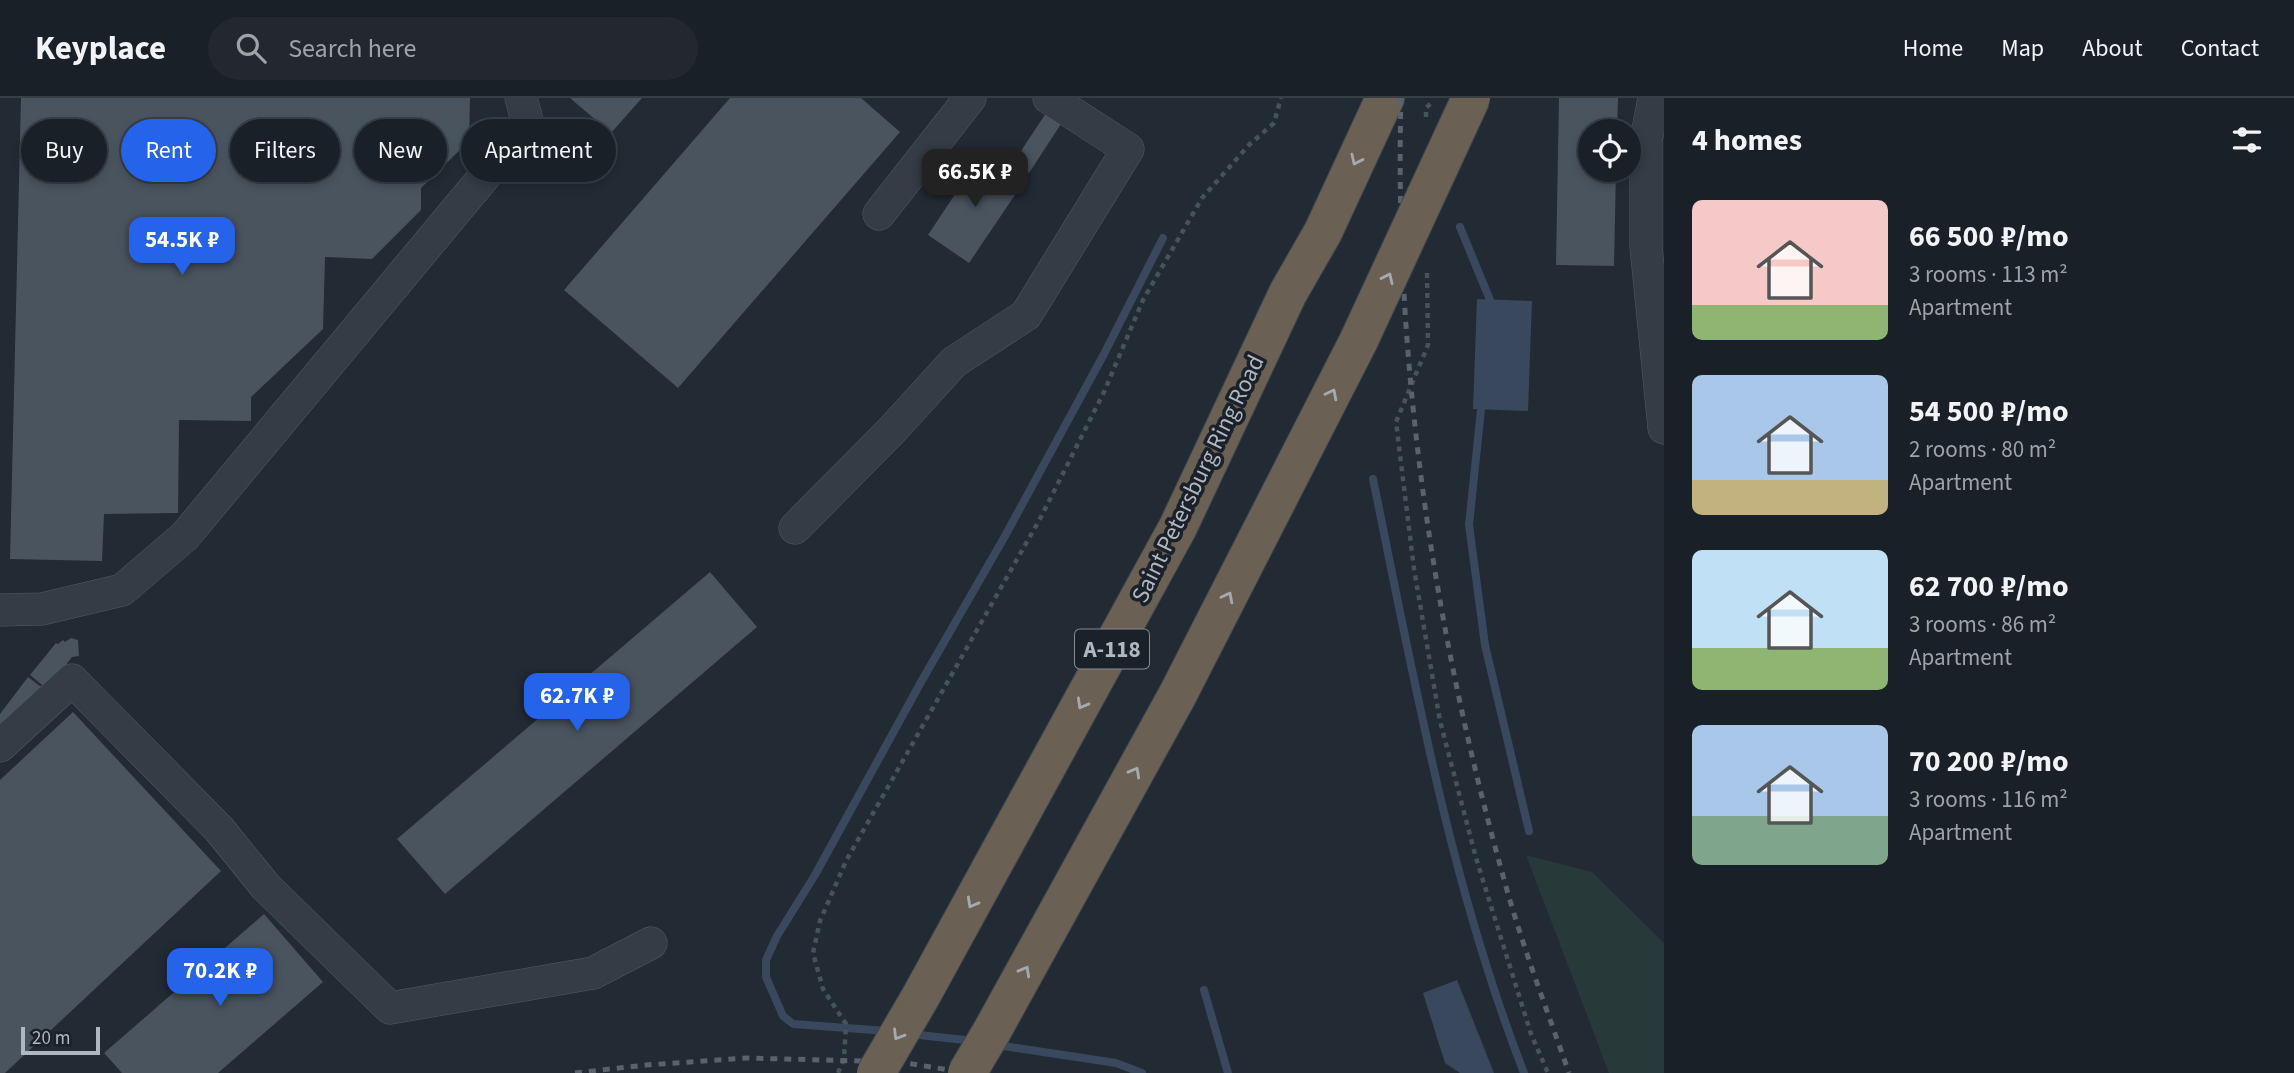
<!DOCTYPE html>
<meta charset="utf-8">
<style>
body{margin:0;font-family:"Source Sans 3",sans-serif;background:#23282f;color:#f1f3f6;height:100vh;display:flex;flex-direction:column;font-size:26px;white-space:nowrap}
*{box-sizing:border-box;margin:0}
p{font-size:23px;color:#9fa3a7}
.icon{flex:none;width:38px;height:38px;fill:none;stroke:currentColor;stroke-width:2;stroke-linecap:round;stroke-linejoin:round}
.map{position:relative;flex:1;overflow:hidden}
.drawer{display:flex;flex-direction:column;background:#1a2027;width:630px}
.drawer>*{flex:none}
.banner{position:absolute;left:21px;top:21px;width:665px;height:63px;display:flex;gap:14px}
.controls{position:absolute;left:1578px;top:21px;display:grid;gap:14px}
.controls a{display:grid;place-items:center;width:63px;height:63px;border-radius:50%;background:#1a2027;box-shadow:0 4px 10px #0003,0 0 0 2px #383e44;font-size:35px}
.scale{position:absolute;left:21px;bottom:18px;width:79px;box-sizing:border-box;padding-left:7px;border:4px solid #afb7c1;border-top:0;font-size:19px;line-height:24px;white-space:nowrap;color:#afb7c1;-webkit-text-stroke:5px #1a2129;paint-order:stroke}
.price{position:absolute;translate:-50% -60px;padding:0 16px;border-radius:14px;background:#2563eb;color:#fff;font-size:23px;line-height:46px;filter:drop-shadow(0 2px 4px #0008)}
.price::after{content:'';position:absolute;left:50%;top:42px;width:21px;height:16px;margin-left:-10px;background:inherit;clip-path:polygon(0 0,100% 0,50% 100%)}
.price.active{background:#222;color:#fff}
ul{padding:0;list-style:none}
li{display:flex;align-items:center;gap:21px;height:175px;padding:0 28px}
li span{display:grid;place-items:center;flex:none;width:196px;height:140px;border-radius:10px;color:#555}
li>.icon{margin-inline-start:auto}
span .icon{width:84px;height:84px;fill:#fffc;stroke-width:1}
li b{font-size:30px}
h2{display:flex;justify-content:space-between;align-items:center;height:84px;padding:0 28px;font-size:30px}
.pill{padding:0 24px;border-radius:32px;background:#1a2027;box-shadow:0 4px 10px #0003,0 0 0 2px #383e44;font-size:24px;line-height:63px}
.pill.active{background:#2563eb;color:#fff}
header{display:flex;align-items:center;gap:42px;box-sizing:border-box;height:98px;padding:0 35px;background:#1a2027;border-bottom:2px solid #383e44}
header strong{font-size:33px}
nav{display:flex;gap:38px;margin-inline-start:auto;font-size:24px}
.search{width:490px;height:63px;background:#23282f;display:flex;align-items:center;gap:18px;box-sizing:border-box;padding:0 24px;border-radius:38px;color:#9fa3a7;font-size:26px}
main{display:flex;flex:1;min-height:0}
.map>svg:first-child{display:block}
.green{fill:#283939}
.water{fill:#39485c}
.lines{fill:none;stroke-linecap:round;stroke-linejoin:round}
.stream{stroke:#39485c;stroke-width:8}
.building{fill:#4a545f}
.minor-casing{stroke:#525a62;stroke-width:33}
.highway-casing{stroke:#3f474f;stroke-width:40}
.path{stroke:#455556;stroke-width:4.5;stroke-dasharray:5 5;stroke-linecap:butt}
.minor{stroke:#353c45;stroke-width:32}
.highway{stroke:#6a6053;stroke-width:38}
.rail{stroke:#59626d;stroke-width:5;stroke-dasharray:7 7;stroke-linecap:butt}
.highway-bridge-casing{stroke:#3f474f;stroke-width:40;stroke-linecap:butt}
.highway-bridge{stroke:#6a6053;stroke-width:38}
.oneway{stroke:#a5aab0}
.labels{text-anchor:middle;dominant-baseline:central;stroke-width:7;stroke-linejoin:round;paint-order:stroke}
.shield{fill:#1a2129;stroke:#828a93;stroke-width:2}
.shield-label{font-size:23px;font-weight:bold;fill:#afb7c1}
.street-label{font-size:24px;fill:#afb7c1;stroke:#1a2129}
</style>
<header>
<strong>Keyplace</strong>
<div class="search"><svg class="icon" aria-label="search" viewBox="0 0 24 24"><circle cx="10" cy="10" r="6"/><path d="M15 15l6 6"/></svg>Search here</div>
<nav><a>Home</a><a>Map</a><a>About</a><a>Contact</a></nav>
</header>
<main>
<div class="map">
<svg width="1664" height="975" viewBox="0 0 1664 975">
<rect width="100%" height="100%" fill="#222a34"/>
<path class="green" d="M1526 757 1592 774 1664 845V975H1609Z"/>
<g class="water">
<path d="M1477 201 1532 203 1528 313 1473 311Z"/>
<path d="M1457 882 1494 975H1460L1445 965 1423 895Z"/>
</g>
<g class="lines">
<g class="stream">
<path d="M1460 129 1490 202 1489 212"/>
<path d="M1482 302 1469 427 1485 547 1529 733"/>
<path d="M1373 381C1414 581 1450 785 1524 975"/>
<path d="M1204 892 1228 975"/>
<path d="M887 933 793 926 783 918 766 879V862L777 838 815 777 921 584 1005 438 1104 256 1163 140"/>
<path d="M910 936 974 943"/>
<path d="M997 947 1116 965 1142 975"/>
</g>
</g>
<g class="building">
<path d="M21 0H470L469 43 421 90V112L372 161 325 159 323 231 251 299V323L179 322 178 415 104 416 102 463 10 461Z"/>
<path d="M570 0H642L611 35Z"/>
<path d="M730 0H861L900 34 678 290 564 192Z"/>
<path d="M1559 0H1618L1617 33H1591V72H1616L1614 168 1556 167Z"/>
<path d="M1050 9 1061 26 1029 75 1013 65Z"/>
<path d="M981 57 1023 85 969 165 928 137Z"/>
<path d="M710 474 757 529 445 796 397 741Z"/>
<path d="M71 540 78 542 79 558 72 559 47 591 30 577 56 545 58 546 63 542 65 544Z"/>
<path d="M28 579 44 591 0 630V616Z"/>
<path d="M73 614 221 773 5 975H0V682Z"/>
<path d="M264 816 323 884 218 975H122L104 955Z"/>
</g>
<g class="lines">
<defs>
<g id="minor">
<path d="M1654 0 1646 43V148L1664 330"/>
<path d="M879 116 970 0"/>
<path d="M795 430 893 331 954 264 1026 217 1128 51 1049 0"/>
<path d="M0 512 42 511 122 492 185 438 528 26 521 0"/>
<path d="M0 648 72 582 219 731 266 789 390 910 593 875 651 845"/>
</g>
<g id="highway">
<path d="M921 898 1178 429 1288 195 1323 134 1385 0"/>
<path d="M992 933 1178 596 1359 242"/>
</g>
</defs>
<use href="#minor" class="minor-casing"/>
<use href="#highway" class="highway-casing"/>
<g class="path">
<path d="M1426 19V10L1433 3"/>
<path d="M1427 175 1428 247 1396 324 1414 471 1440 623 1476 760 1531 936 1548 975"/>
<path d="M838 975 844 961 846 926 823 891 813 855 820 823 846 763 1041 419 1104 294 1143 202 1202 100 1249 47 1274 25 1281 0"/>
</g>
<use href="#minor" class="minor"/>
<use href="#highway" class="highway"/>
<g class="rail">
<path d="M1401 0C1394 260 1432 524 1502 774 1520 842 1546 909 1569 975"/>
<path d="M575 975 646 967 746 960 900 964 968 975"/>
</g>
<defs>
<g id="highway-bridge">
<path d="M1359 242 1471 0"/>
<path d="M876 975 921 898"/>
<path d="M967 975 992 933"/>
</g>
</defs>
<use href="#highway-bridge" class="highway-bridge-casing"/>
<use href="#highway-bridge" class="highway-bridge"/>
</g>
<defs><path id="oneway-chevron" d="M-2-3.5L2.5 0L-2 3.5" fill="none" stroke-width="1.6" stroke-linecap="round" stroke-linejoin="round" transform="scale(1.75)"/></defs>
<g class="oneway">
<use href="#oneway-chevron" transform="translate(1356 62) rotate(115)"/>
<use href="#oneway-chevron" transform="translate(1388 180) rotate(-65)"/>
<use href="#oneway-chevron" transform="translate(1332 296) rotate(-63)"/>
<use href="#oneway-chevron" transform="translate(1228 499) rotate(-63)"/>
<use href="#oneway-chevron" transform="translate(1082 606) rotate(119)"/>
<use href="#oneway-chevron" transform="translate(1135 674) rotate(-61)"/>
<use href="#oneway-chevron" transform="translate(972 805) rotate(119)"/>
<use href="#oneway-chevron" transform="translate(1025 873) rotate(-61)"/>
<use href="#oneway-chevron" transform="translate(898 937) rotate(121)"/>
</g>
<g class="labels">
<rect class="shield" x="1075" y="531.5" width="74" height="39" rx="5"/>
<g class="shield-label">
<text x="1112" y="551">А-118</text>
</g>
<g class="street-label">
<text transform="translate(1198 381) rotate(-64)">Saint Petersburg Ring Road</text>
</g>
</g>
</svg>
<div class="controls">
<a><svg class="icon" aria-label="locate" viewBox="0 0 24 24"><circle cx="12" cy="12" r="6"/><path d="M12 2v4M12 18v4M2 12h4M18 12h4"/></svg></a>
</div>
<div class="scale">20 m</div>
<b class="price active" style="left:975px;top:111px">66.5K ₽</b>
<b class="price" style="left:182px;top:179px">54.5K ₽</b>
<b class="price" style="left:577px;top:635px">62.7K ₽</b>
<b class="price" style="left:220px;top:910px">70.2K ₽</b>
<div class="banner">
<a class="pill">Buy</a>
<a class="pill active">Rent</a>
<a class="pill">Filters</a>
<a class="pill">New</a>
<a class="pill">Apartment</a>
</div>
</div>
<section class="drawer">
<h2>4 homes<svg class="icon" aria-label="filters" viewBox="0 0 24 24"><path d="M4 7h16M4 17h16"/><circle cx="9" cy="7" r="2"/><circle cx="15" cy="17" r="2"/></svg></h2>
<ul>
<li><span style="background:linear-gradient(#f6c9c9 75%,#8fb573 0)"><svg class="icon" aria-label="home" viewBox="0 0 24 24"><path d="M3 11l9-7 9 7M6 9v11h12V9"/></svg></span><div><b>66 500 ₽/mo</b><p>3 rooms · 113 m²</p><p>Apartment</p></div></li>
<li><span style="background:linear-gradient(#a9c7e8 75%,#c2b280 0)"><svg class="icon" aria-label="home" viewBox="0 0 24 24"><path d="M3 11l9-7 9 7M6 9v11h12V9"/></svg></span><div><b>54 500 ₽/mo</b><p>2 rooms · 80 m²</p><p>Apartment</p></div></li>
<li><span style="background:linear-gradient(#bfe0f5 70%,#8fb573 0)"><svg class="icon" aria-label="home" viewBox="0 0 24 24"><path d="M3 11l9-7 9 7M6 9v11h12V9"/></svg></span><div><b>62 700 ₽/mo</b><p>3 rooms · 86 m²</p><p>Apartment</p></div></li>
<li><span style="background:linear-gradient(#a9c7e8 65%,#7fa58c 0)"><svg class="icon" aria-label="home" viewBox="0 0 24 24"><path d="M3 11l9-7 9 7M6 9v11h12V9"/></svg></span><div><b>70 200 ₽/mo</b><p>3 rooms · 116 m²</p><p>Apartment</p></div></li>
</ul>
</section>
</main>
